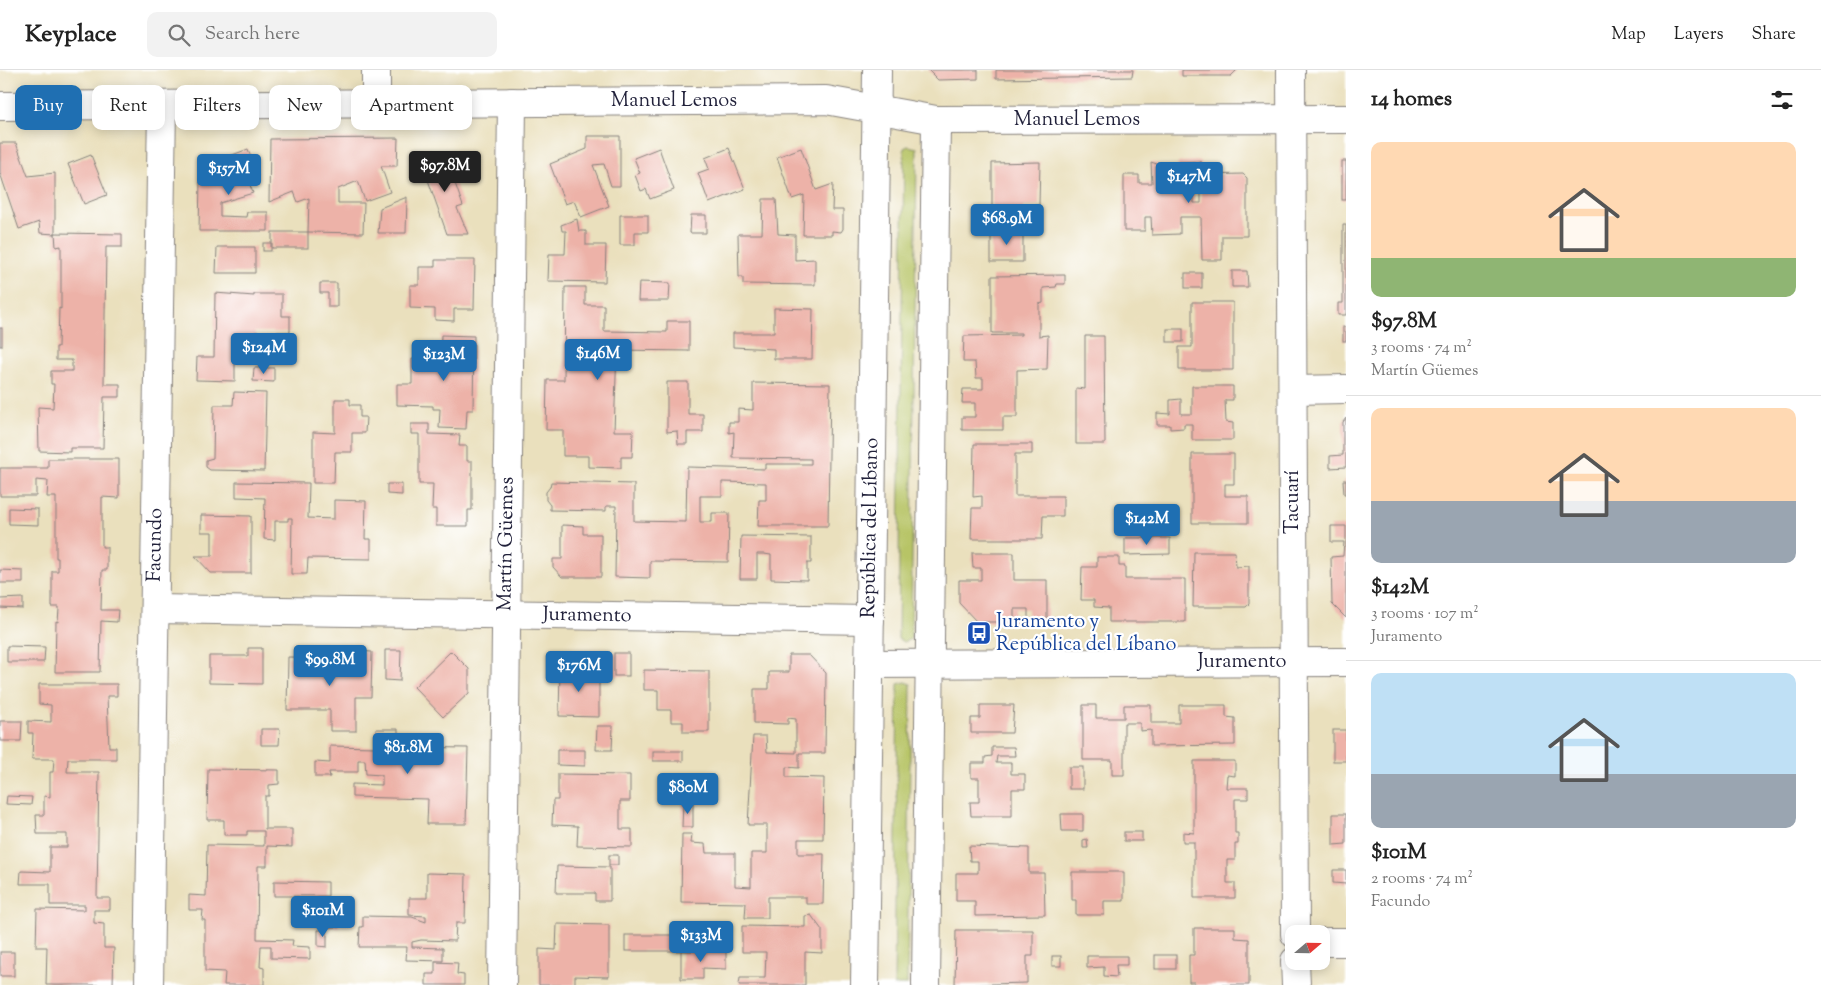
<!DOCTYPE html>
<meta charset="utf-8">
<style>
body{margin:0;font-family:"Sorts Mill Goudy",serif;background:#f2f2f2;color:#222;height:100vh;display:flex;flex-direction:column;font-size:19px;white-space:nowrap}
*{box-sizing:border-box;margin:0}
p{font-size:16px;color:#767676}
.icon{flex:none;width:28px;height:28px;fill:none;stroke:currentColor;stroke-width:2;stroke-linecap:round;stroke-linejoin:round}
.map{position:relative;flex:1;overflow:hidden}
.drawer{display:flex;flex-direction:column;background:#fff;width:475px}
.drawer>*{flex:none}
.hud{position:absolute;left:15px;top:15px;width:475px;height:45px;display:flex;gap:10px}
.needle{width:32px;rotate:70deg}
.controls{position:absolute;left:1285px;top:855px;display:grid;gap:10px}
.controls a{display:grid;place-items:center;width:45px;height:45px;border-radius:10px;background:#fff;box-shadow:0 2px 12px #0003;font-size:25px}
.price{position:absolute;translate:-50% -42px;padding:0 11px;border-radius:5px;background:#1f6fb2;color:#fff;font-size:16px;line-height:32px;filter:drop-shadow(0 1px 2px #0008)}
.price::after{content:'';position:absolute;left:50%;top:30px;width:15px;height:11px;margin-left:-8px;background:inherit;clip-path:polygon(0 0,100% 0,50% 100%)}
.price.selected{background:#222;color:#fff}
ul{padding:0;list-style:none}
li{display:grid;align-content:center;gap:10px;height:265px;padding:0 25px}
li+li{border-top:1px solid #e0e0e0}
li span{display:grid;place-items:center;height:155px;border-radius:10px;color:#555}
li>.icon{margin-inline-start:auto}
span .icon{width:90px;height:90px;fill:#fffc;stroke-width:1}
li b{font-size:21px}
h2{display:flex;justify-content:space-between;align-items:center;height:60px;padding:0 25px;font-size:21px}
.tag{padding:0 18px;border-radius:10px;background:#fff;box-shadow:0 2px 12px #0003;font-size:18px;line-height:45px}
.tag.selected{background:#1f6fb2;color:#fff}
header{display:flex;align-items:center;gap:30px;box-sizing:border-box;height:70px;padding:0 25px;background:#fff;border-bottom:1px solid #e0e0e0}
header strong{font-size:24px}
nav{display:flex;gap:28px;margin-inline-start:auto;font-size:18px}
.search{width:350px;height:45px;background:#f2f2f2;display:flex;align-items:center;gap:12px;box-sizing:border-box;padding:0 18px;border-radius:10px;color:#767676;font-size:19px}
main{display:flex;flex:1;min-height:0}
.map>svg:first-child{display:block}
.green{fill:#b7c466;stroke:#6c7350}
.building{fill:#edb2a8;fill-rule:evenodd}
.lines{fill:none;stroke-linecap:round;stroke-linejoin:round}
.minor-casing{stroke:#86817c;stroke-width:30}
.major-casing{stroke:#86817c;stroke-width:30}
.minor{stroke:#fff;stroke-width:28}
.major{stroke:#fff;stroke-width:28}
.labels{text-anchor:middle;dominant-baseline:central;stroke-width:4.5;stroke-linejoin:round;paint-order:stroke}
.street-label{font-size:20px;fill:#22223b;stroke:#fff}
.transit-label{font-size:20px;fill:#164399;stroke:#fff;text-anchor:start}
</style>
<header>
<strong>Keyplace</strong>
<div class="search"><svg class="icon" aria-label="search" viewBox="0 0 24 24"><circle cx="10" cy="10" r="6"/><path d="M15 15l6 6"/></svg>Search here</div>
<nav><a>Map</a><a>Layers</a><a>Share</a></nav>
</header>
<main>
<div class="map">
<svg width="1346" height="915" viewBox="0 0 1346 915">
<rect width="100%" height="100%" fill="#fff"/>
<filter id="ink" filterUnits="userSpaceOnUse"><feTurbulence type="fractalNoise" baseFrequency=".02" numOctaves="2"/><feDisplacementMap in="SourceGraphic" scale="10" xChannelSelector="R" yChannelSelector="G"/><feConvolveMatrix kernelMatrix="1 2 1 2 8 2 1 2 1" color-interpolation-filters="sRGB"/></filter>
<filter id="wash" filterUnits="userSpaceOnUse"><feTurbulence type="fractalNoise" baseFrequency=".0096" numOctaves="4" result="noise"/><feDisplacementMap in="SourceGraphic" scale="20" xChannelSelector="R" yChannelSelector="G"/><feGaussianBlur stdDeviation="1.12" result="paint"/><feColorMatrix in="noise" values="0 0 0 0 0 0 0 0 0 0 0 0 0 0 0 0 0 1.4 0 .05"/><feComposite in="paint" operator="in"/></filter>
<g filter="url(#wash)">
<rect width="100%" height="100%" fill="#eae0bd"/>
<g class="green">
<path d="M908 76 917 78 911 569 904 572 898 569 904 78Z"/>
<path d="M906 612 911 614 907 915H894L898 614Z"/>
</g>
<g id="blocks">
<g class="building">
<path d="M928 0H978V9L938 10Z"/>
<path d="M996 0H1133L1132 7 996 9Z"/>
<path d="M1182 0H1237L1231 6H1182Z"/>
<path d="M587 66H620V116H611L604 94 593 95 609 136 581 147 574 131 565 134 550 94 587 79Z"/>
<path d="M398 68 397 96H381L390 122 365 131 358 111 338 119V133H364L363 163 308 162 309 128 298 132 294 122 269 132 270 69Z"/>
<path d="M0 73H16L28 106 55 103V164L40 163 39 152 19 159 0 103Z"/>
<path d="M659 78 674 120 650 129 646 119 641 121 635 105 640 103 634 88Z"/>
<path d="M729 78 745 119 709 133 698 103 709 99 705 88Z"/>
<path d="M801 78 816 120 833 114 832 140H843V159L841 162 832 161V165H803L804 125 792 129 777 87Z"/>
<path d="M248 79 258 106 248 110 253 123 220 133V146L246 147 247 142H268V161H199L200 109 217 103 214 92Z"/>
<path d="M444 82 463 136 457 138 468 164H447L421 90Z"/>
<path d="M91 85 107 125 84 134 68 94Z"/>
<path d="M1201 91V105L1243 104 1247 108V166H1222V190H1202L1201 147H1180V164L1152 165 1151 147H1145V161H1124V105H1139V113H1152L1151 92 1160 95 1164 105H1177L1178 92ZM1194 115H1201V133H1194Z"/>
<rect x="1342" y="91" width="4" height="39"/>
<path d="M1040 92 1039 135 1023 136V147H992V93Z"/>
<path d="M407 127 406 163H378L380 138Z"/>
<path d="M763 129H776L778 164 795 165V190L815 189V215L743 214V207H739L738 164H762Z"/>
<path d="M620 145H648V162H635V175H620Z"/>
<path d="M691 145H706V163H690Z"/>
<path d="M1026 147 1040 148V160H1026Z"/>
<path d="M577 149 579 161H586V175H606L605 212 548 211 549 184H565L566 161H562L561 155Z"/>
<path d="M1343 155H1346V245H1338V233H1343Z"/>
<path d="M991 159 1023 160V192H991Z"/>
<rect x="272" y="162" width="36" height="16"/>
<path d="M55 163 122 164V177H106L104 314H120V327H104L103 378H70V382L39 381 38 337 53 338 54 314H51V301H72V290H56V277H58L59 238 61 239V176L56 177Z"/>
<rect x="263" y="173" width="8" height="8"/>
<path d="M217 177H255V203H216Z"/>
<path d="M435 190H475L474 239H454V251L435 250V239L410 238V215H419V197H435Z"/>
<path d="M1232 201H1247L1248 217H1232Z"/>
<rect x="1185" y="203" width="17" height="15"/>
<path d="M1065 205V214H1057L1056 217 1043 218V233L1039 234V266L1048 265 1047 299 1017 300V347H1003V360H962V347H975V333H962L963 319H983V308H976L975 292H963L964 266 1021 265V263H992V206Z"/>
<path d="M639 212 670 213 669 231H638Z"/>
<path d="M320 213H337V237H328V223H320Z"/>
<path d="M565 217H585V235H604V261L667 262V251H689V281L617 280 614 361H633L632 387H621V398L588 397V386H563V360H546L547 310H564Z"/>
<path d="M215 223 254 226V224H282V246H290V262H255L254 288H235V311L196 310 197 287H214Z"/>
<path d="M1192 232H1233V300H1179V277H1192Z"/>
<path d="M774 238 813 239 812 289H774V279L733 277V263H774Z"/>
<rect x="1343" y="257" width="3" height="14"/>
<rect x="0" y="258" width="2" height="18"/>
<rect x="1167" y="259" width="16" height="13"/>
<path d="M441 265 474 266 473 340H467L466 359 439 358 440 339H433V336L397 335V314H412V289L440 290Z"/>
<path d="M1085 266H1104L1105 374H1076V318L1085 319Z"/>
<path d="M254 298H274V312L253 311Z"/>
<path d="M667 312H688V344H703V362H687V374H678L677 361 667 362Z"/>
<path d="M753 313 830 314 828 456H758L759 430H766V413L722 412V426H700V452H712V443H729L728 492 650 491V508L615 507 616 436H606V441L550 440V435L546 430V422L550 417 551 412 634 414V451L686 452 687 397 765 399V394H811V389L733 388 734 362 729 363V352H738V339L753 340Z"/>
<path d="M1192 316H1233V330H1225L1226 352 1233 353V370H1192V354H1184V358L1170 359V355H1157V343L1170 344V330L1181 329V344H1192Z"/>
<path d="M234 322 266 323 264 401 210 400 206 397V390L213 388 214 335H233Z"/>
<path d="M335 329H350V335H360V347H366L365 363H352V382H335L334 413H313V362L335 363Z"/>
<path d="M1346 348V397L1330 398V386L1343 385V352Z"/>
<path d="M411 354H429V364L460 365 459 376H467V391H472V440H468V456H436V439H432L433 414H419V364H411Z"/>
<path d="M974 374H1032V384H1015V426H1063V446H1043L1042 469H971L972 438H982V426L973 427Z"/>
<path d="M1192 384H1234V414H1225V426H1248V453H1192Z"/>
<path d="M48 389H119V428L102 427V477H107V500H102L101 540H118L117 552 101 551 100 602H55L56 551 58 552 59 539V537H52V501H58V488H56V427H47L48 411 36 410V426H0V398H48Z"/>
<path d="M1343 410H1346V424H1344Z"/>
<path d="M236 412 309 413 308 448 334 449V430L366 431 365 469H371V489L308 488 307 504H291L292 448H288V451H275V470L264 469 265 428 236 427Z"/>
<path d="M387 414H402V425L387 424Z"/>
<path d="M9 438 38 439V455L9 454Z"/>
<path d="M201 445 251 446V503H211L195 486H212V462H201Z"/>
<path d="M562 455 583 456V464H601V507H562L553 497V489H562Z"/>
<path d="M1331 456H1346V548L1332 534 1331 487 1343 486 1344 472H1331Z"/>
<path d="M741 466 811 467V493H807V510L771 509V485L764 484H757V509H740Z"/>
<path d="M1125 468H1170V484L1125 485Z"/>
<path d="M1194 482H1235L1236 497 1249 496V534L1246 537H1193Z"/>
<path d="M972 483H1014V510H1047V552L1028 551V539H1014V552H977L959 533V510H981V498H973Z"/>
<path d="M1097 487H1119V496H1125V509H1185V552H1109V538L1094 537V530H1081L1082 497H1097Z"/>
<path d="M0 500 23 501V513H0Z"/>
<path d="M23 528V539L0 538V529Z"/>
<path d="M7 576 45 577 44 592H7Z"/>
<path d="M248 578H262V614L209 613V586H248Z"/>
<path d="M385 580H401L400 611 385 610Z"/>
<path d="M357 581 372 582 371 627H356V661H330V640H287L288 587 357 588Z"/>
<path d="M451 581 469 599V623L443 647 414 617Z"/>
<rect x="614" y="583" width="15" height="23"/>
<path d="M789 585H809L826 603 825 683H799V698L786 697V707L824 708 823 769H798V784H824L823 834H806V827H768V848H745L746 833 681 832 682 764H692L691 773 705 774 706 783H735V816L751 817V783H767V755H748L753 666H766L767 682 796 683V649L788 648V654L754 653V619H769V602H789Z"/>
<path d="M560 599 599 600V647L559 646Z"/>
<path d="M644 600 709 601V662H683V652H671V640H658V620H644Z"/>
<path d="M39 614H117V626H107L109 677H116V689H68L67 702H99L97 828H110V840H94V853L104 854V878H114L113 915H46L47 877H36L37 839 85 840V835H50V814H20L21 801 50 802V777H67V764H37L36 745H44V726L50 727V702H53L54 689H32L33 663H28V651L51 652V635L39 634Z"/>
<path d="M980 635H1014L1012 663H971V648H980Z"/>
<path d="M1083 635H1096V648H1124V635H1151V653H1179V635H1226V647L1235 648V675L1151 676V660L1140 661V653H1124V705H1112V690H1083Z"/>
<path d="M0 651H22L21 671H0Z"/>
<path d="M597 656H613L612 680H596Z"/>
<path d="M261 659H280L279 675H261Z"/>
<path d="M376 659H398V677L468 678 466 754H427L428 729 352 727V714L382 715V705L366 704 365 690H358V702H329L330 707H315V692L330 693V676L376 677Z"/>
<rect x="1333" y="660" width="13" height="31"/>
<path d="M992 677H1014L1015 686H997L996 693H1011V704H1025V719H1012V746H971L970 732H979V708H971V693H985V687L992 686Z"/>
<path d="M557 680H585V696L557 695Z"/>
<rect x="653" y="681" width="30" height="10"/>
<path d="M1194 691H1235V706L1227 705 1226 718H1248V729H1235V763H1238V774H1235V790H1227V813H1235V828H1194V772H1183V762L1194 763Z"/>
<rect x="1069" y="697" width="14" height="22"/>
<path d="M208 699 279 700V714L269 715V726H265V759H292V777L267 776V796H258L257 869 293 870 292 876 310 877V889L271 888V876H261L260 897 264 898V915H224L225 902 205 901V850H202L203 840H189V825L206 826 207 775 264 776V761H247V765H224V750H207Z"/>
<path d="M558 704 630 705V731H620V759H632V777L577 776 578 756 552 755 553 730H558Z"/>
<path d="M7 726 32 727 31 735 6 734Z"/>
<path d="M683 732H693V757H682Z"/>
<path d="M1061 744H1083V761H1062Z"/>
<path d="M1333 744H1346V774L1333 775Z"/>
<rect x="1124" y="762" width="18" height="9"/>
<path d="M1087 769 1088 778H1083V770Z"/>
<path d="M969 776 1029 778V803H1044L1045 845 975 846V831H956V803H978V791H970Z"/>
<rect x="609" y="785" width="9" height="10"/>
<path d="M557 796 610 797V831H595V823H556Z"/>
<path d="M1333 800H1346V814L1333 813Z"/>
<path d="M1072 802H1124V831H1104V845H1076V830H1072Z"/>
<path d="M427 803 466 804 465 853H456L455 871 421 870 412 872V877L443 878V891L406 890 407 877H359L360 857H363V846L412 847 426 852V846L409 845V828H427Z"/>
<path d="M274 811 328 812V826H274Z"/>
<path d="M327 839 339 840V857H327Z"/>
<path d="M811 845 822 860V883L805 882V915H739L740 908H765L766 882H742V856L805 857V846Z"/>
<path d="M557 854 609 855V907L575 906V915H539V879L556 880Z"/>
<path d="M1194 858H1235V868L1249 869V915H1195L1194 912H1189V885H1194Z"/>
<path d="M318 860H327V877L318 876Z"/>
<path d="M956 860H1033V886H1027V913L955 915Z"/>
<rect x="625" y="865" width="56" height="16"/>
<path d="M681 881 726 882V899L703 898V909H681Z"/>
<rect x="0" y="882" width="14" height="24"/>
<rect x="1155" y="885" width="21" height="14"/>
<rect x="1052" y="886" width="9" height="10"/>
<path d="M1087 886H1127V895H1116L1117 907 1104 906V897L1087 898Z"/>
<path d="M435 892 458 893 457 904 464 905V915H426V904H435Z"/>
</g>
</g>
</g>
<g filter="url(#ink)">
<use href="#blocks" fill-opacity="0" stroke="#86817c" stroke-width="1"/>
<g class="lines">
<defs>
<g id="minor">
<path d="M376 0V33"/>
<path d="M1291 0 1295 864"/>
<path d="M0 36 826 30 936 50 1346 49"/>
<path d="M1293 320 1346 319"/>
<path d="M155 539 870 550"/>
<path d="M869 594 1346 592"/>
<path d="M1321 872H1346"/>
<path d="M1295 891 1296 915"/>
<path d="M149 915 162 35"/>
<path d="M502 915 512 32"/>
<path d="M926 915 936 50"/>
</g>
<path id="major" d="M865 915 877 0"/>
</defs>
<use href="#minor" class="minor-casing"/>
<use href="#major" class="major-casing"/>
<use href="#minor" class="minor"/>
<use href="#major" class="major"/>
</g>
</g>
<defs>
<symbol id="bus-square" viewBox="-11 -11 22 22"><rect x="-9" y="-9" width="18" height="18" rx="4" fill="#1a4fb4" stroke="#fff"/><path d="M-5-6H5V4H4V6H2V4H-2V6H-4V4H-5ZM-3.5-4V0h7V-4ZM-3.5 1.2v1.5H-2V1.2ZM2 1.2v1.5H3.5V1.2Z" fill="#fff"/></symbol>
</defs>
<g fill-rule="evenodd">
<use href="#bus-square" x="965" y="549" width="28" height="28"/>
</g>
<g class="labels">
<g class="street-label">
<text x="674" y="31">Manuel Lemos</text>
<text x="1077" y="50">Manuel Lemos</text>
<text transform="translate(1293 432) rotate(-90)">Tacuarí</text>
<text transform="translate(871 458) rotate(-89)">República del Líbano</text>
<text transform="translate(507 474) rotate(-89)">Martín Güemes</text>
<text transform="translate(156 475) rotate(-89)">Facundo</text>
<text transform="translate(587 546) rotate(1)">Juramento</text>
<text x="1242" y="592">Juramento</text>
</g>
<g class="transit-label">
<text x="996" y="552">Juramento y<tspan x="996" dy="23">República del Líbano</tspan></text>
</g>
</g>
</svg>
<div class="controls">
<a><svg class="needle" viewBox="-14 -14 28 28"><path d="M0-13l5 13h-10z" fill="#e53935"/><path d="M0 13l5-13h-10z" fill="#767676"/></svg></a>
</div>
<b class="price selected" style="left:445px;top:123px">$97.8M</b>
<b class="price" style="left:229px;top:126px">$157M</b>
<b class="price" style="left:1189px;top:134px">$147M</b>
<b class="price" style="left:1007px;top:176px">$68.9M</b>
<b class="price" style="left:264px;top:305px">$124M</b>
<b class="price" style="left:598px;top:311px">$146M</b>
<b class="price" style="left:444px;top:312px">$123M</b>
<b class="price" style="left:1147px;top:476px">$142M</b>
<b class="price" style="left:330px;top:617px">$99.8M</b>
<b class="price" style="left:579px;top:623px">$176M</b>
<b class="price" style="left:408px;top:705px">$81.8M</b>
<b class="price" style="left:688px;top:745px">$80M</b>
<b class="price" style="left:323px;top:868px">$101M</b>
<b class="price" style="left:701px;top:893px">$133M</b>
<div class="hud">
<a class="tag selected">Buy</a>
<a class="tag">Rent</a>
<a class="tag">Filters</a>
<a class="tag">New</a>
<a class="tag">Apartment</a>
</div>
</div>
<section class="drawer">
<h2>14 homes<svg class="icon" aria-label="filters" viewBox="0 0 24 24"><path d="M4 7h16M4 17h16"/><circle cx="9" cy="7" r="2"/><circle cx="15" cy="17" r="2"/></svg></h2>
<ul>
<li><span style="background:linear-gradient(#ffd9b3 75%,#8fb573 0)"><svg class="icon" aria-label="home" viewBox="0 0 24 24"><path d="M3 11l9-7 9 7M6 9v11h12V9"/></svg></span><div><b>$97.8M</b><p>3 rooms · 74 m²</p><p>Martín Güemes</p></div></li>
<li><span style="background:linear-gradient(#ffd9b3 60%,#9aa5b1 0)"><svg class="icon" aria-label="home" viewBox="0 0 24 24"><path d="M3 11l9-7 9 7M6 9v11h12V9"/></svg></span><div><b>$142M</b><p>3 rooms · 107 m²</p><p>Juramento</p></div></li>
<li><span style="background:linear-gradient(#bfe0f5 65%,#9aa5b1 0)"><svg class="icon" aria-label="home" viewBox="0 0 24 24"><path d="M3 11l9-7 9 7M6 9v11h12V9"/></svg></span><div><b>$101M</b><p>2 rooms · 74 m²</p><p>Facundo</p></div></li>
</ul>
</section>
</main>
